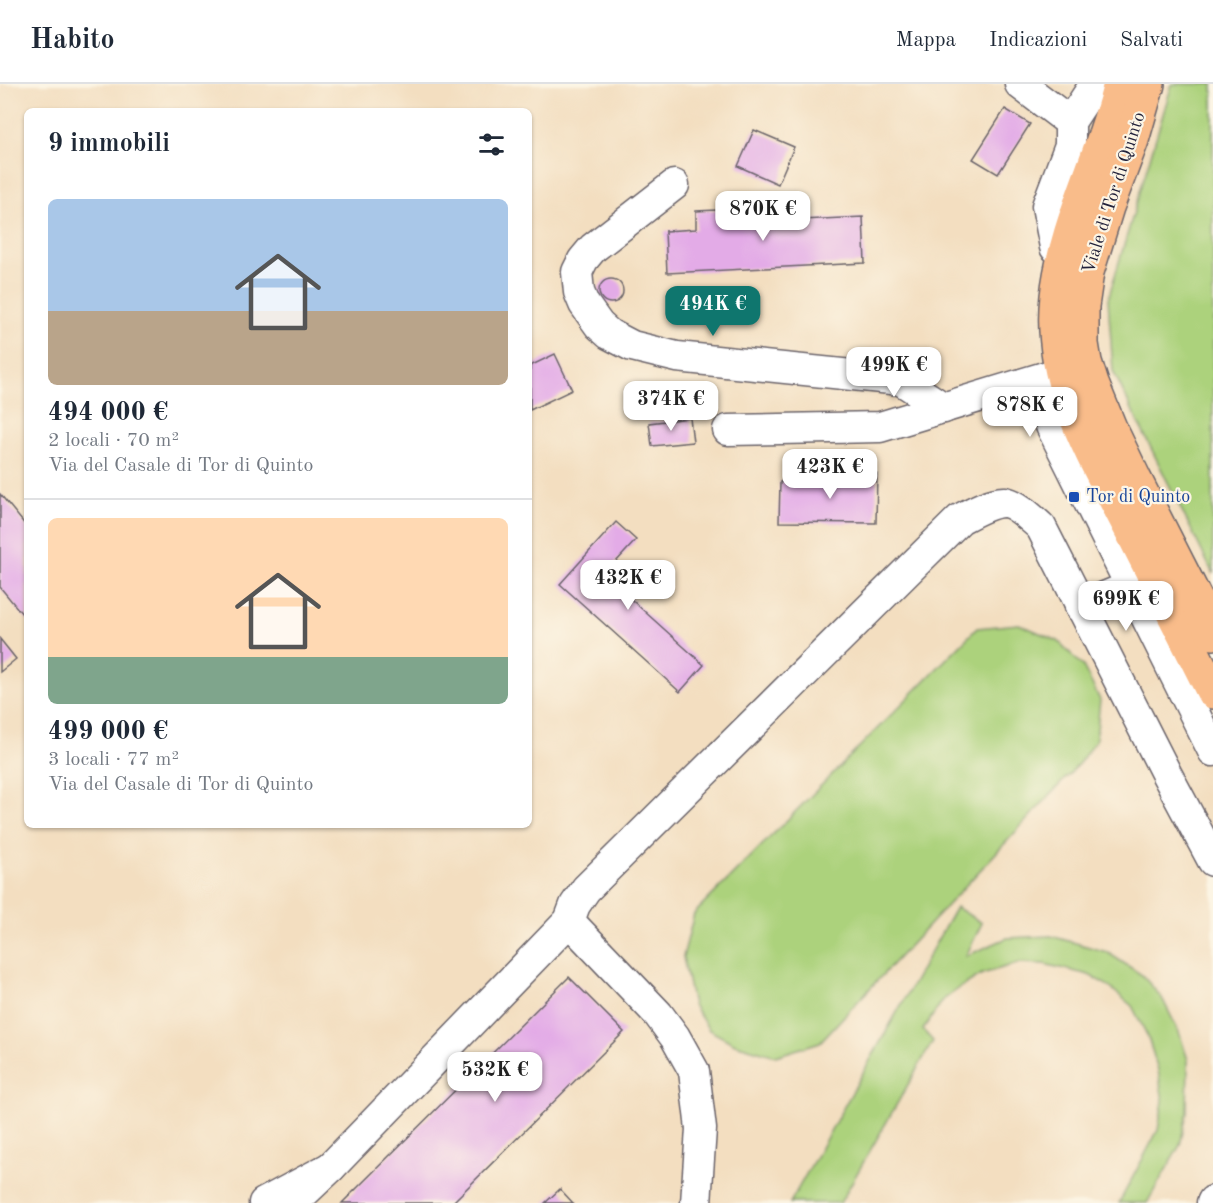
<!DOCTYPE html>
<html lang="it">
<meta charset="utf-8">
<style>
body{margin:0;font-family:"Old Standard TT",serif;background:#f2f2f3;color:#1f2937;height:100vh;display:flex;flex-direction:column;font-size:22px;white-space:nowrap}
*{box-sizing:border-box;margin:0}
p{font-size:20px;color:#747a83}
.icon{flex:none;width:33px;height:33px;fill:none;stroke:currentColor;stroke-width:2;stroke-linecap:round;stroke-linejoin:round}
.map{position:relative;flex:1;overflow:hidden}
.sheet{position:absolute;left:24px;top:24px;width:508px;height:720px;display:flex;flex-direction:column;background:#fff;border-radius:9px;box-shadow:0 2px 4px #0004}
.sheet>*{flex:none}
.price{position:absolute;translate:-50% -51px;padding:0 14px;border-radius:12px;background:#fff;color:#222;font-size:20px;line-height:39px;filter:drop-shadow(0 2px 3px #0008)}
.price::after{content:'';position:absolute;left:50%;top:36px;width:18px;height:14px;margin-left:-9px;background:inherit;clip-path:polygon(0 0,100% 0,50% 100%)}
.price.active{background:#0f766e;color:#fff}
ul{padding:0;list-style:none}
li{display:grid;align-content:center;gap:12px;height:318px;padding:0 24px}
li+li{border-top:2px solid #e0e1e3}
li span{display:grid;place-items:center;height:186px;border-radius:9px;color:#555}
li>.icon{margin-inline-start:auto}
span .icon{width:108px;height:108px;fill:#fffc;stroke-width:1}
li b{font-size:26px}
h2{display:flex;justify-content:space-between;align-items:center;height:72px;padding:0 24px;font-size:26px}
header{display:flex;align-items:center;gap:36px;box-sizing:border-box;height:84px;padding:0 30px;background:#fff;border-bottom:2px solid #e0e1e3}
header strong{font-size:28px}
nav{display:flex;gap:33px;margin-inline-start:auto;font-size:21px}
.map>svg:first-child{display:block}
.green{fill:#acd27b;stroke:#677a5b;stroke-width:1.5}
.building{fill:#e3abe7}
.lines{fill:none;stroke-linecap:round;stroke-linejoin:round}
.minor-casing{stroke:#6b646a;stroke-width:33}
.major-casing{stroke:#6b646a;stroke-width:36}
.minor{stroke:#fff;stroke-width:30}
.major{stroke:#f9bc8a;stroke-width:33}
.transit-dot{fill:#1a4fb4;stroke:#fcf5e5;stroke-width:2}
.labels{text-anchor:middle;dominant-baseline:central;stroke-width:4.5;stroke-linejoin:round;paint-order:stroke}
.street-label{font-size:18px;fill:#22223b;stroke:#fcf5e5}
.transit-label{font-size:18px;fill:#164399;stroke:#fcf5e5;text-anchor:start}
</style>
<header>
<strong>Habito</strong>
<nav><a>Mappa</a><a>Indicazioni</a><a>Salvati</a></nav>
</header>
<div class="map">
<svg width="1213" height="1119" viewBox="0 0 1213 1119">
<rect width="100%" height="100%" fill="#fcf5e5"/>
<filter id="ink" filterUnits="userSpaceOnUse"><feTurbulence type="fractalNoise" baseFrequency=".0167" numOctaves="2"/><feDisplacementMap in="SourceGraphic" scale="12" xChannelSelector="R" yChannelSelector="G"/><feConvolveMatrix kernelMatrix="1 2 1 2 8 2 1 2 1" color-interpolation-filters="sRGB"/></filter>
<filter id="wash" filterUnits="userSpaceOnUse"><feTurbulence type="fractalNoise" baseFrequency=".008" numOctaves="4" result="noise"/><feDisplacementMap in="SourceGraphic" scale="24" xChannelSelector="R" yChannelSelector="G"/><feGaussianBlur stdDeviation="1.35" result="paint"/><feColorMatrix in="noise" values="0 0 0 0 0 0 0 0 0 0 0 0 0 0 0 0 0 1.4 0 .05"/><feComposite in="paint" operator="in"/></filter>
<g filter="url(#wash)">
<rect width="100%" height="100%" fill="#f3dec0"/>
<g class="green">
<path d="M1172 0H1213V490L1113 287 1108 215Z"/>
<path d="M1019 540 1058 557 1083 582 1100 616 1096 656 1077 682 820 958 776 972 735 960 709 946 693 921 683 873 694 830 977 544Z"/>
<path d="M956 823 982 839 966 872 1007 854 1051 852 1107 868 1142 891 1162 914 1179 948 1188 976 1187 1029 1180 1061 1147 1119H1119L1158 1046 1163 1017 1158 986 1148 953 1132 922 1107 901 1089 891 1044 880 1019 879 982 890 961 903 943 916 923 946 933 957 840 1119H790Z"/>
</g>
<g id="blocks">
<g class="building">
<path d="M1005 25 1030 40 998 90 973 75Z"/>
<path d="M754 46 794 63 778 100 738 82Z"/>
<path d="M779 123 780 137 863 133 865 179 667 189 665 147 696 145V127Z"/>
<circle cx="611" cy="207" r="12"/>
<path d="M555 270 572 306 530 326V282Z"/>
<path d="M690 334 693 358 652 362 649 339Z"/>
<path d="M830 390H877L876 439 779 438 780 398H830Z"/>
<path d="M0 410 27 443V536L0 503Z"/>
<path d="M616 438 636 456 604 491 704 581 680 608 560 500Z"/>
<path d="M0 555 16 575 0 588Z"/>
<path d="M569 893 624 948 452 1119H342Z"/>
<path d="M560 1105 573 1119H545Z"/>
</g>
</g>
</g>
<g filter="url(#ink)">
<use href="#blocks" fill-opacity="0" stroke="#6b646a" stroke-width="1.5"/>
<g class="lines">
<defs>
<g id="minor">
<path d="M1020 0 1070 38 1095 0"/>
<path d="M674 101 593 164 583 176 577 188 579 208 584 220 599 241 609 250 632 262 677 273 901 296 944 324"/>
<path d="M1066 166 1055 163 1047 122 1070 61V38"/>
<path d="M728 346 880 343 1061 288 1051 342 1213 667"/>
<path d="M1080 523 1131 502"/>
<path d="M569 837 658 930 675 953 694 987 701 1045 696 1119"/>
<path d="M331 1083 569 837 575 821 586 805 960 435C971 429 992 417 1005 418 1017 420 1032 435 1041 443L1167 691 1213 777"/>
<path d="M264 1119 331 1083 293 1119"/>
<path d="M1212 1119 1213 1117"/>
</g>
<g id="major">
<path d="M1120 0C1103 72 1065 139 1057 212 1047 298 1094 373 1131 446 1158 500 1186 554 1213 608"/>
<path d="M1148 0 1132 56 1107 123 1087 188 1082 222V260L1085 278 1092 300 1110 344 1135 396 1213 549"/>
</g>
</defs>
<use href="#minor" class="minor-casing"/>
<use href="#major" class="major-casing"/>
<use href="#minor" class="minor"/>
<use href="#major" class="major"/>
</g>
</g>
<rect class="transit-dot" x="1068" y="407" width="12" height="12" rx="3"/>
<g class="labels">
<g class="street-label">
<text transform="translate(1114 109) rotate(-72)">Viale di Tor di Quinto</text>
</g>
<g class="transit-label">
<text x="1086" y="413">Tor di Quinto</text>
</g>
</g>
</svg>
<b class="price" style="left:763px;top:158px">870K €</b>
<b class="price active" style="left:713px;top:253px">494K €</b>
<b class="price" style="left:894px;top:314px">499K €</b>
<b class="price" style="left:671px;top:348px">374K €</b>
<b class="price" style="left:1030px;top:354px">878K €</b>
<b class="price" style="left:830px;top:416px">423K €</b>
<b class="price" style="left:628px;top:527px">432K €</b>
<b class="price" style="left:1126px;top:548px">699K €</b>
<b class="price" style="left:495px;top:1019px">532K €</b>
<section class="sheet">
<h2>9 immobili<svg class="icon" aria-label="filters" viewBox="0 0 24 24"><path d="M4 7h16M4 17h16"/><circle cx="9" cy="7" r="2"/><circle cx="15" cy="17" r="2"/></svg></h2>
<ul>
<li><span style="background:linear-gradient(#a9c7e8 60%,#b9a48a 0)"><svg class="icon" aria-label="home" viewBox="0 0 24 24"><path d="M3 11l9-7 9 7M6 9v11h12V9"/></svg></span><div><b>494 000 €</b><p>2 locali · 70 m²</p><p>Via del Casale di Tor di Quinto</p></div></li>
<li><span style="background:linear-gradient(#ffd9b3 75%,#7fa58c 0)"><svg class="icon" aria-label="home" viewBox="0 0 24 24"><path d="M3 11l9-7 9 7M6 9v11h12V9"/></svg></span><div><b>499 000 €</b><p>3 locali · 77 m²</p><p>Via del Casale di Tor di Quinto</p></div></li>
</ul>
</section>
</div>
